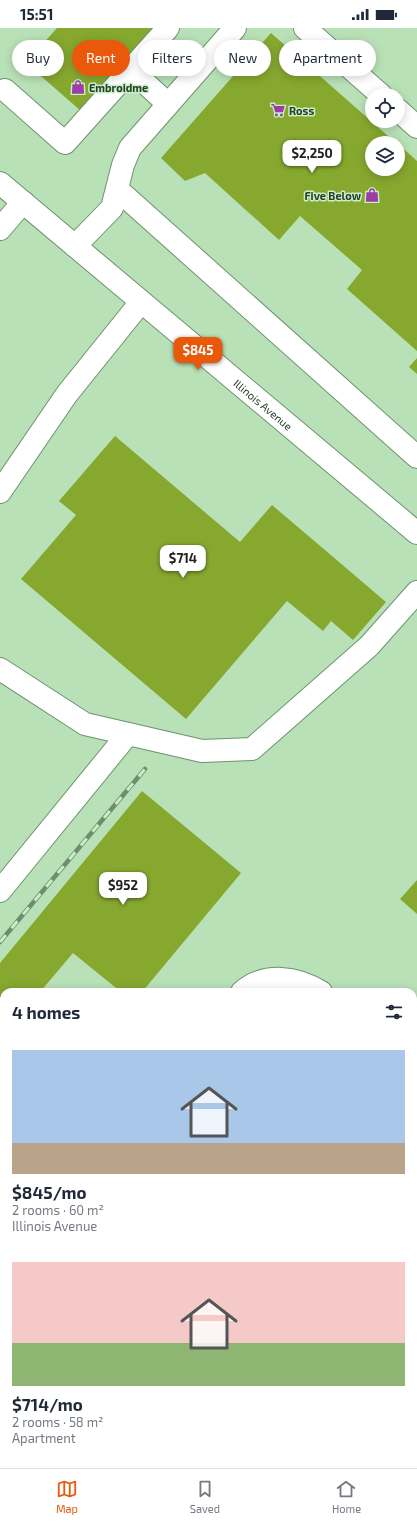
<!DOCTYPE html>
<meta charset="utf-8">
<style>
body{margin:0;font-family:"Exo 2",sans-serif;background:#f2f2f3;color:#1f2937;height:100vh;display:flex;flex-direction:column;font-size:15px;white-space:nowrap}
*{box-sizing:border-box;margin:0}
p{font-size:13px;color:#747a83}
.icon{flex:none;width:22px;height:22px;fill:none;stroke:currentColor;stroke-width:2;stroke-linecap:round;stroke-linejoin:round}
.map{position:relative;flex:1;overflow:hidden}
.sheet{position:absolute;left:0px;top:960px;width:417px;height:480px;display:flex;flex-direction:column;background:#fff;border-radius:12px 12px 0 0;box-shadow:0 2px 10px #0003}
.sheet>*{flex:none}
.top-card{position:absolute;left:12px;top:12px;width:393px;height:36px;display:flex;gap:8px}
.fabs{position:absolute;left:365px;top:60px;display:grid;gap:8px}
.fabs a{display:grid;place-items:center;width:40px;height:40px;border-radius:50%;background:#fff;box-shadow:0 2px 10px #0003;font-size:20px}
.price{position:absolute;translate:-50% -34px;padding:0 9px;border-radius:8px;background:#fff;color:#222;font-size:13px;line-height:26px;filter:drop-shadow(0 1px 2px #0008)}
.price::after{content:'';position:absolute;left:50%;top:24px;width:12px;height:9px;margin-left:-6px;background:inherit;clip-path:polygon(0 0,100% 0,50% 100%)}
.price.on{background:#ea580c;color:#fff}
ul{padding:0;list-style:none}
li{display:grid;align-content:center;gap:8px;height:212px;padding:0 12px}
li span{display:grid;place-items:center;height:124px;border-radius:0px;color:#555}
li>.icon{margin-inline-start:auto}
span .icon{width:72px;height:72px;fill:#fffc;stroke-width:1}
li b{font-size:17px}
h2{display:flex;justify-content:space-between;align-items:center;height:48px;padding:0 12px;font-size:17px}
.pill{padding:0 14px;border-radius:18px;background:#fff;box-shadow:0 2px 10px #0003;font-size:14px;line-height:36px}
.pill.on{background:#ea580c;color:#fff}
.status{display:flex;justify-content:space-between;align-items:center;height:28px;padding:0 20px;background:#fff;direction:ltr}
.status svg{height:11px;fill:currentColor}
.tabs{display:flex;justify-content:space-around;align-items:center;height:56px;border-top:1px solid #e0e1e3;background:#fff;font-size:11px;color:#747a83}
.tabs a{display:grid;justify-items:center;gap:2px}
.tabs .on{color:#ea580c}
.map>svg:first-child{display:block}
.building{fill:#86a82f}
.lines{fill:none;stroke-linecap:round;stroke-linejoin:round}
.minor-casing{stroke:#6d936c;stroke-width:24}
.minor{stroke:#fff;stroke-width:22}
.rail-casing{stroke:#708c6f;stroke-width:4.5}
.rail{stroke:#c6efc4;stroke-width:3;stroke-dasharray:9;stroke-linecap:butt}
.labels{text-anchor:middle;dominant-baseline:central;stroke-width:3;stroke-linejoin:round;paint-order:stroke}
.poi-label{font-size:11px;font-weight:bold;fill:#2c3c2c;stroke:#c6efc4;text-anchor:start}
.street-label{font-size:11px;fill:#2c3c2c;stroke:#c6efc4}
</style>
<div class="status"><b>15:51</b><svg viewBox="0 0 49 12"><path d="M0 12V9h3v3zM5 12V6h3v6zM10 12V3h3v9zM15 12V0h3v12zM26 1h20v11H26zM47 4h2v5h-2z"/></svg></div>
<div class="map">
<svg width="417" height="1440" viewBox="0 0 417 1440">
<rect width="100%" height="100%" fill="#b9e1b7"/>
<g class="building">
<path d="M57 0H156L81 83 26 35Z"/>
<path d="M271 5 396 115H372V141H398V116L417 133V323L347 261 362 242 300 188 279 212 205 145 185 153 161 130Z"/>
<path d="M417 330V346L409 339Z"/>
<path d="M115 408 240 514 272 477 386 574 353 612 331 593 323 603 287 573 186 691 21 551 76 487 59 473Z"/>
<path d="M142 763 241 845 142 964H121L73 925 40 964H4V1008L0 1012V935Z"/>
<path d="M417 852V886L400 871Z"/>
<path d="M0 1170 4 1173V1436H127L123 1440H0Z"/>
<path d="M417 1282V1356L413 1353V1287Z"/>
</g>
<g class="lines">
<defs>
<g id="minor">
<path d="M305 0 381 67"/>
<path d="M132 43 168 76"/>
<path d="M5 62 65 115 168 0"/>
<path d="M398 82 417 99"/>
<path id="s1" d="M0 155 417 505"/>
<path d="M118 162 417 429"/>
<path d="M0 201 23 174"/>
<path d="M75 218 112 180 123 137 130 120 235 0"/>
<path d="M0 464 67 366 141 274"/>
<path d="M0 641 85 696 202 723 252 721 369 618 417 564"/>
<path d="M0 863 128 706"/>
<path d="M242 964C265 944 297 949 321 964"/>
<path d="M413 1034 417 1036"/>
<path d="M0 1099 4 1102"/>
<path d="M413 1193 417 1189"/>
<path d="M413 1410 417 1413"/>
<path d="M206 1440 210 1436"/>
</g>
</defs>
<use href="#minor" class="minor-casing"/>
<use href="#minor" class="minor"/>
<defs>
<path id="rail" d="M0 914 145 741"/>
</defs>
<use href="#rail" class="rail-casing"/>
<use href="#rail" class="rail"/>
</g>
<defs>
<symbol id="shop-bare" viewBox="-9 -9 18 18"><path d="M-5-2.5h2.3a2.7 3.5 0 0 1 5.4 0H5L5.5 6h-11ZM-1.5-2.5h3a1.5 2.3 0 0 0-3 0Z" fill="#9c3da6" stroke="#c6efc4" stroke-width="2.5" paint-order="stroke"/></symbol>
<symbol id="supermarket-bare" viewBox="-9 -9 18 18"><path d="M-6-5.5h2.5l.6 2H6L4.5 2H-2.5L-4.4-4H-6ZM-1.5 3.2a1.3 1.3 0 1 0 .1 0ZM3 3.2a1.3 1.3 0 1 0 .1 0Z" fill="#9c3da6" stroke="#c6efc4" stroke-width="2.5" paint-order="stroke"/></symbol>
</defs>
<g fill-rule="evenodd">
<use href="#shop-bare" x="68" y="49" width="20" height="20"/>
<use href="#supermarket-bare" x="268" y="72" width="20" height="20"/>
<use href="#shop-bare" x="362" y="157" width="20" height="20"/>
</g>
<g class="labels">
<g class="poi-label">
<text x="89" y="59">Embroidme</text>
<text x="289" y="82">Ross</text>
<text x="361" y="167" text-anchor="end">Five Below</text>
</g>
<g class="street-label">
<text stroke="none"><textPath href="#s1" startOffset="344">Illinois Avenue</textPath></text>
</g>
</g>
</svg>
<div class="fabs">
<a><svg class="icon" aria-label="locate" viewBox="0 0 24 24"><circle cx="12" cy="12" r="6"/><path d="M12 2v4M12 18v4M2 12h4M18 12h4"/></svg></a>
<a><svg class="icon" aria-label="layers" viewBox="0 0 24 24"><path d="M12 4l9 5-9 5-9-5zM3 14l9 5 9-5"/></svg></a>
</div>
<b class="price" style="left:312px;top:146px">$2,250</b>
<b class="price on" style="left:198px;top:343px">$845</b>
<b class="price" style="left:183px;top:551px">$714</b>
<b class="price" style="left:123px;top:878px">$952</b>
<div class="top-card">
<a class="pill">Buy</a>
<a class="pill on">Rent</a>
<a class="pill">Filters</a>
<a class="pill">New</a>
<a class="pill">Apartment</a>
</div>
<section class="sheet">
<h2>4 homes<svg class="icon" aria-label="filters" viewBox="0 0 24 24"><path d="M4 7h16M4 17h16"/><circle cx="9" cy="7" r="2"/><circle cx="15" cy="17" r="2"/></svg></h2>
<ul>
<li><span style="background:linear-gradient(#a9c7e8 75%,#b9a48a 0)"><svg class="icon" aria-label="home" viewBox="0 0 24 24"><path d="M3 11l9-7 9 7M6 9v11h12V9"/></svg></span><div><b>$845/mo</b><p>2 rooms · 60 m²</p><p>Illinois Avenue</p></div></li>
<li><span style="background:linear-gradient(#f6c9c9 65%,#8fb573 0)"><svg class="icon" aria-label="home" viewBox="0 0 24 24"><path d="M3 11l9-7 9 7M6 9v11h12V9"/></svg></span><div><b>$714/mo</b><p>2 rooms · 58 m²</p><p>Apartment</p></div></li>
</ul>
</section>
</div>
<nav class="tabs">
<a class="on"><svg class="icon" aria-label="map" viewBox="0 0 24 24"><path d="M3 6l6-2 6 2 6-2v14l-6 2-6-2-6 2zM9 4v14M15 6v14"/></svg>Map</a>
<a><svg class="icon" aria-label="saved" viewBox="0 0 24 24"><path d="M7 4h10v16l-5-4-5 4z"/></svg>Saved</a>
<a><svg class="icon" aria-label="home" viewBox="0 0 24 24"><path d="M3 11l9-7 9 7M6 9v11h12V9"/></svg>Home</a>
</nav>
